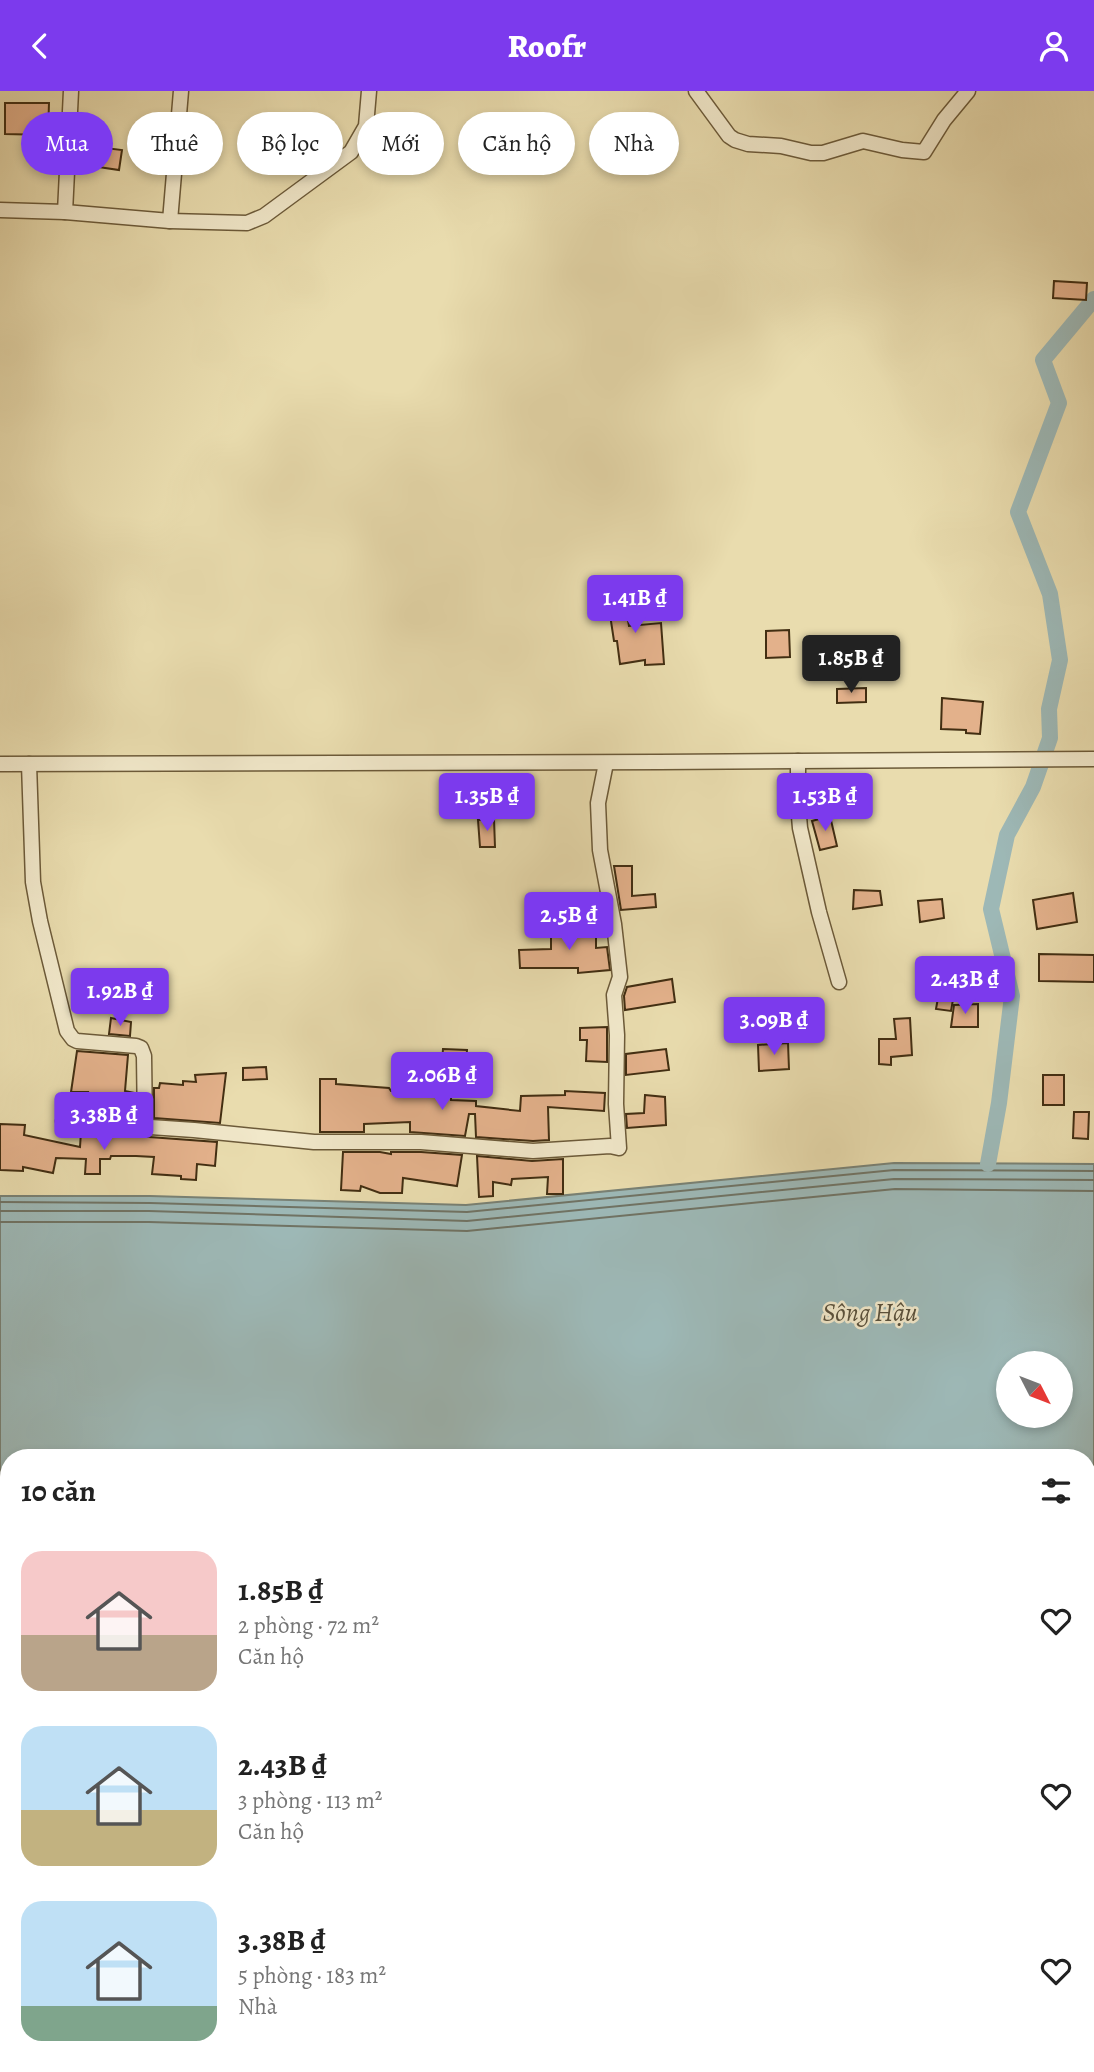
<!DOCTYPE html>
<html lang="vi">
<meta charset="utf-8">
<style>
body{margin:0;font-family:Alegreya,serif;background:#f6f6f6;color:#222;height:100vh;display:flex;flex-direction:column;font-size:26px;white-space:nowrap}
*{box-sizing:border-box;margin:0}
p{font-size:23px;color:#767676}
.icon{flex:none;width:38px;height:38px;fill:none;stroke:currentColor;stroke-width:2;stroke-linecap:round;stroke-linejoin:round}
.map{position:relative;flex:1;overflow:hidden}
.sheet{position:absolute;left:0px;top:1358px;width:1096px;height:623px;display:flex;flex-direction:column;background:#fff;border-radius:28px 28px 0 0;box-shadow:0 4px 10px #0003}
.sheet>*{flex:none}
.hud{position:absolute;left:21px;top:21px;width:700px;height:63px;display:flex;gap:14px}
.needle{width:46px;rotate:132deg}
.tools{position:absolute;left:996px;top:1260px;display:grid;gap:14px}
.tools a{display:grid;place-items:center;width:77px;height:77px;border-radius:50%;background:#fff;box-shadow:0 4px 10px #0003;font-size:35px}
.price{position:absolute;translate:-50% -60px;padding:0 16px;border-radius:7px;background:#7c3aed;color:#fff;font-size:23px;line-height:46px;filter:drop-shadow(0 2px 4px #0008)}
.price::after{content:'';position:absolute;left:50%;top:42px;width:21px;height:16px;margin-left:-10px;background:inherit;clip-path:polygon(0 0,100% 0,50% 100%)}
.price.selected{background:#222;color:#fff}
ul{padding:0;list-style:none}
li{display:flex;align-items:center;gap:21px;height:175px;padding:0 21px}
li span{display:grid;place-items:center;flex:none;width:196px;height:140px;border-radius:21px;color:#555}
li>.icon{margin-inline-start:auto}
span .icon{width:84px;height:84px;fill:#fffc;stroke-width:1}
li b{font-size:30px}
h2{display:flex;justify-content:space-between;align-items:center;height:84px;padding:0 21px;font-size:30px}
.tag{padding:0 24px;border-radius:32px;background:#fff;box-shadow:0 4px 10px #0003;font-size:24px;line-height:63px}
.tag.selected{background:#7c3aed;color:#fff}
header{display:flex;justify-content:space-between;align-items:center;height:91px;padding:0 21px;background:#7c3aed;color:#fff;font-size:32px;font-weight:800}
.map>svg:first-child{display:block}
.water{fill:#9db8b6;stroke:#798174;stroke-width:2;fill-rule:evenodd}
.lines{fill:none;stroke-linecap:round;stroke-linejoin:round}
.shore{stroke:#707364;stroke-width:2}
.canal{stroke:#9db8b6;stroke-width:16}
.building{fill:#e3b18b;stroke:#422e12;stroke-width:2}
.minor-casing{stroke:#6c5a39;stroke-width:17}
.minor{stroke:#f1e8ca;stroke-width:14}
.labels{text-anchor:middle;dominant-baseline:central;stroke-width:5;stroke-linejoin:round;paint-order:stroke}
.water-label{font-size:26px;font-style:italic;fill:#59503b;stroke:#f1e8ca}
</style>
<header><svg class="icon" aria-label="back" viewBox="0 0 24 24"><path d="M15 5l-7 7 7 7"/></svg>Roofr<svg class="icon" aria-label="person" viewBox="0 0 24 24"><circle cx="12" cy="8" r="4"/><path d="M4 21q1-7 8-7t8 7"/></svg></header>
<div class="map">
<svg width="1094" height="1981" viewBox="0 0 1094 1981">
<rect width="100%" height="100%" fill="#e9dcae"/>
<filter id="stains"><feTurbulence type="fractalNoise" baseFrequency=".00286" numOctaves="4"/><feColorMatrix values="0 0 0 0 .2 0 0 0 0 .09 0 0 0 0 .02 0 0 0 .5 -.17"/></filter>
<radialGradient id="worn" r=".72"><stop offset=".6" stop-color="#630" stop-opacity="0"/><stop offset="1" stop-color="#630" stop-opacity=".3"/></radialGradient>
<path class="water" d="M894 1072 1094 1073V1981H925L908 1972H1087V1367H9V1714L0 1715V1105H150L466 1114ZM1008 1272H1060V1325H1008Z"/>
<g class="lines">
<g class="shore">
<path d="M0 1111 150 1112 467 1121 894 1079 1094 1080"/>
<path d="M0 1120H149L467 1130 894 1088 1094 1089"/>
<path d="M0 1131H149L467 1140 895 1098 1094 1100"/>
</g>
<path class="canal" d="M988 1073 999 1012 1012 905 991 818 1007 744 1033 696 1050 647 1049 618 1060 569 1050 503 1018 421 1059 312 1043 269 1094 208"/>
</g>
<g class="building">
<path d="M5 12H49L48 44 5 43Z"/>
<path d="M81 54 122 59 119 79 78 73Z"/>
<path d="M1054 190 1087 192 1086 209 1053 207Z"/>
<path d="M617 496 629 502 625 513 629 535 661 532 664 573 645 574V569L620 573 617 550H614L609 517Z"/>
<path d="M789 539 790 566 766 567V540Z"/>
<path d="M866 597V611L837 612V598Z"/>
<path d="M942 607 983 611 980 643 966 642V639L941 638Z"/>
<path d="M830 725 837 755 820 759 812 730Z"/>
<path d="M494 728 495 756H480L478 729Z"/>
<path d="M614 775H632V805L655 803 656 816 621 819Z"/>
<path d="M854 799 880 800 882 814 853 818Z"/>
<path d="M1073 802 1077 831 1037 838 1033 809Z"/>
<path d="M942 808 944 827 920 831 918 810Z"/>
<path d="M596 836V857L607 856 610 879 578 882V877H520L519 859 551 858V837Z"/>
<path d="M1039 863 1094 864V891L1039 890Z"/>
<path d="M672 888 675 911 625 919 624 905 627 896Z"/>
<path d="M939 901 954 903 951 920 936 918Z"/>
<path d="M978 913V936H951L954 914Z"/>
<path d="M111 927 131 931 130 945 109 943Z"/>
<path d="M910 927 912 964 891 966V974L879 973V948H896L894 928Z"/>
<path d="M607 936V971L586 970 587 949H580V937Z"/>
<path d="M788 952 789 978 759 980 758 954Z"/>
<path d="M443 958 467 959 466 972 442 971Z"/>
<path d="M666 958 669 979 626 984V963Z"/>
<path d="M77 960 128 964 125 1000 135 1002V1025L85 1022 88 1001H71Z"/>
<path d="M266 976 267 988 243 989V977Z"/>
<path d="M226 982 220 1032 154 1027V997H159L160 992 183 994V990L196 991 195 984Z"/>
<rect x="1043" y="984" width="21" height="30"/>
<path d="M320 988H336V993L389 997 391 1000 427 1001V1000L451 1002V1009L476 1010V1015L520 1020 521 1005 565 1004V1000L605 1002 604 1020 548 1016 549 1049 533 1050 476 1046 475 1023H469L465 1045 410 1041V1031L364 1033V1041H320Z"/>
<path d="M645 1004 665 1006 666 1034 627 1037 626 1023 644 1022Z"/>
<path d="M1074 1021H1089L1088 1048 1073 1047Z"/>
<path d="M0 1033 25 1034 24 1044 80 1056 81 1041 217 1051 215 1075 197 1073 196 1089 181 1088V1085L152 1083 154 1066 136 1065H111L110 1068H100V1083H85L86 1068 56 1067 53 1082 23 1076V1080L0 1079Z"/>
<path d="M343 1061H380L391 1063V1061H421L462 1064 457 1095 403 1087 402 1102H380L361 1095 360 1100 341 1099Z"/>
<path d="M477 1065 532 1070 563 1068V1103H547L548 1086 512 1088 511 1094 493 1091V1105L479 1106Z"/>
</g>
<g class="lines">
<defs>
<g id="minor">
<path d="M696 0 729 45 735 49 748 53 781 55 811 62H823L863 50 902 59 924 61 944 29 968 0"/>
<path d="M0 119 65 121 170 130 247 132 264 125 351 61 366 35 369 0"/>
<path d="M65 121 71 0"/>
<path d="M170 130 181 0"/>
<path d="M798 670V713L800 737 819 821 839 891"/>
<path d="M0 673 659 671 1094 668"/>
<path d="M29 673 33 791 40 830 67 940 73 948 77 950 136 955 141 957 144 965 145 1037"/>
<path d="M63 1030 194 1039 314 1051H421L533 1060 610 1055 619 1057 616 1013 617 944 614 904 620 886 614 833 600 759 598 712 606 672"/>
</g>
</defs>
<use href="#minor" class="minor-casing"/>
<use href="#minor" class="minor"/>
</g>
<g class="labels">
<g class="water-label">
<text x="870" y="1221">Sông Hậu</text>
</g>
</g>
<rect width="100%" height="100%" filter="url(#stains)"/>
<rect width="100%" height="100%" fill="url(#worn)"/>
</svg>
<div class="tools">
<a><svg class="needle" viewBox="-14 -14 28 28"><path d="M0-13l5 13h-10z" fill="#e53935"/><path d="M0 13l5-13h-10z" fill="#767676"/></svg></a>
</div>
<b class="price" style="left:635px;top:544px">1.41B ₫</b>
<b class="price selected" style="left:851px;top:604px">1.85B ₫</b>
<b class="price" style="left:487px;top:742px">1.35B ₫</b>
<b class="price" style="left:825px;top:742px">1.53B ₫</b>
<b class="price" style="left:569px;top:861px">2.5B ₫</b>
<b class="price" style="left:965px;top:925px">2.43B ₫</b>
<b class="price" style="left:120px;top:937px">1.92B ₫</b>
<b class="price" style="left:774px;top:966px">3.09B ₫</b>
<b class="price" style="left:442px;top:1021px">2.06B ₫</b>
<b class="price" style="left:104px;top:1061px">3.38B ₫</b>
<div class="hud">
<a class="tag selected">Mua</a>
<a class="tag">Thuê</a>
<a class="tag">Bộ lọc</a>
<a class="tag">Mới</a>
<a class="tag">Căn hộ</a>
<a class="tag">Nhà</a>
</div>
<section class="sheet">
<h2>10 căn<svg class="icon" aria-label="filters" viewBox="0 0 24 24"><path d="M4 7h16M4 17h16"/><circle cx="9" cy="7" r="2"/><circle cx="15" cy="17" r="2"/></svg></h2>
<ul>
<li><span style="background:linear-gradient(#f6c9c9 60%,#b9a48a 0)"><svg class="icon" aria-label="home" viewBox="0 0 24 24"><path d="M3 11l9-7 9 7M6 9v11h12V9"/></svg></span><div><b>1.85B ₫</b><p>2 phòng · 72 m²</p><p>Căn hộ</p></div><svg class="icon" aria-label="heart" viewBox="0 0 24 24"><path d="M12 20l-8-8c-3-5 5-10 8-4 3-6 11-1 8 4z"/></svg></li>
<li><span style="background:linear-gradient(#bfe0f5 60%,#c2b280 0)"><svg class="icon" aria-label="home" viewBox="0 0 24 24"><path d="M3 11l9-7 9 7M6 9v11h12V9"/></svg></span><div><b>2.43B ₫</b><p>3 phòng · 113 m²</p><p>Căn hộ</p></div><svg class="icon" aria-label="heart" viewBox="0 0 24 24"><path d="M12 20l-8-8c-3-5 5-10 8-4 3-6 11-1 8 4z"/></svg></li>
<li><span style="background:linear-gradient(#bfe0f5 75%,#7fa58c 0)"><svg class="icon" aria-label="home" viewBox="0 0 24 24"><path d="M3 11l9-7 9 7M6 9v11h12V9"/></svg></span><div><b>3.38B ₫</b><p>5 phòng · 183 m²</p><p>Nhà</p></div><svg class="icon" aria-label="heart" viewBox="0 0 24 24"><path d="M12 20l-8-8c-3-5 5-10 8-4 3-6 11-1 8 4z"/></svg></li>
</ul>
</section>
</div>
